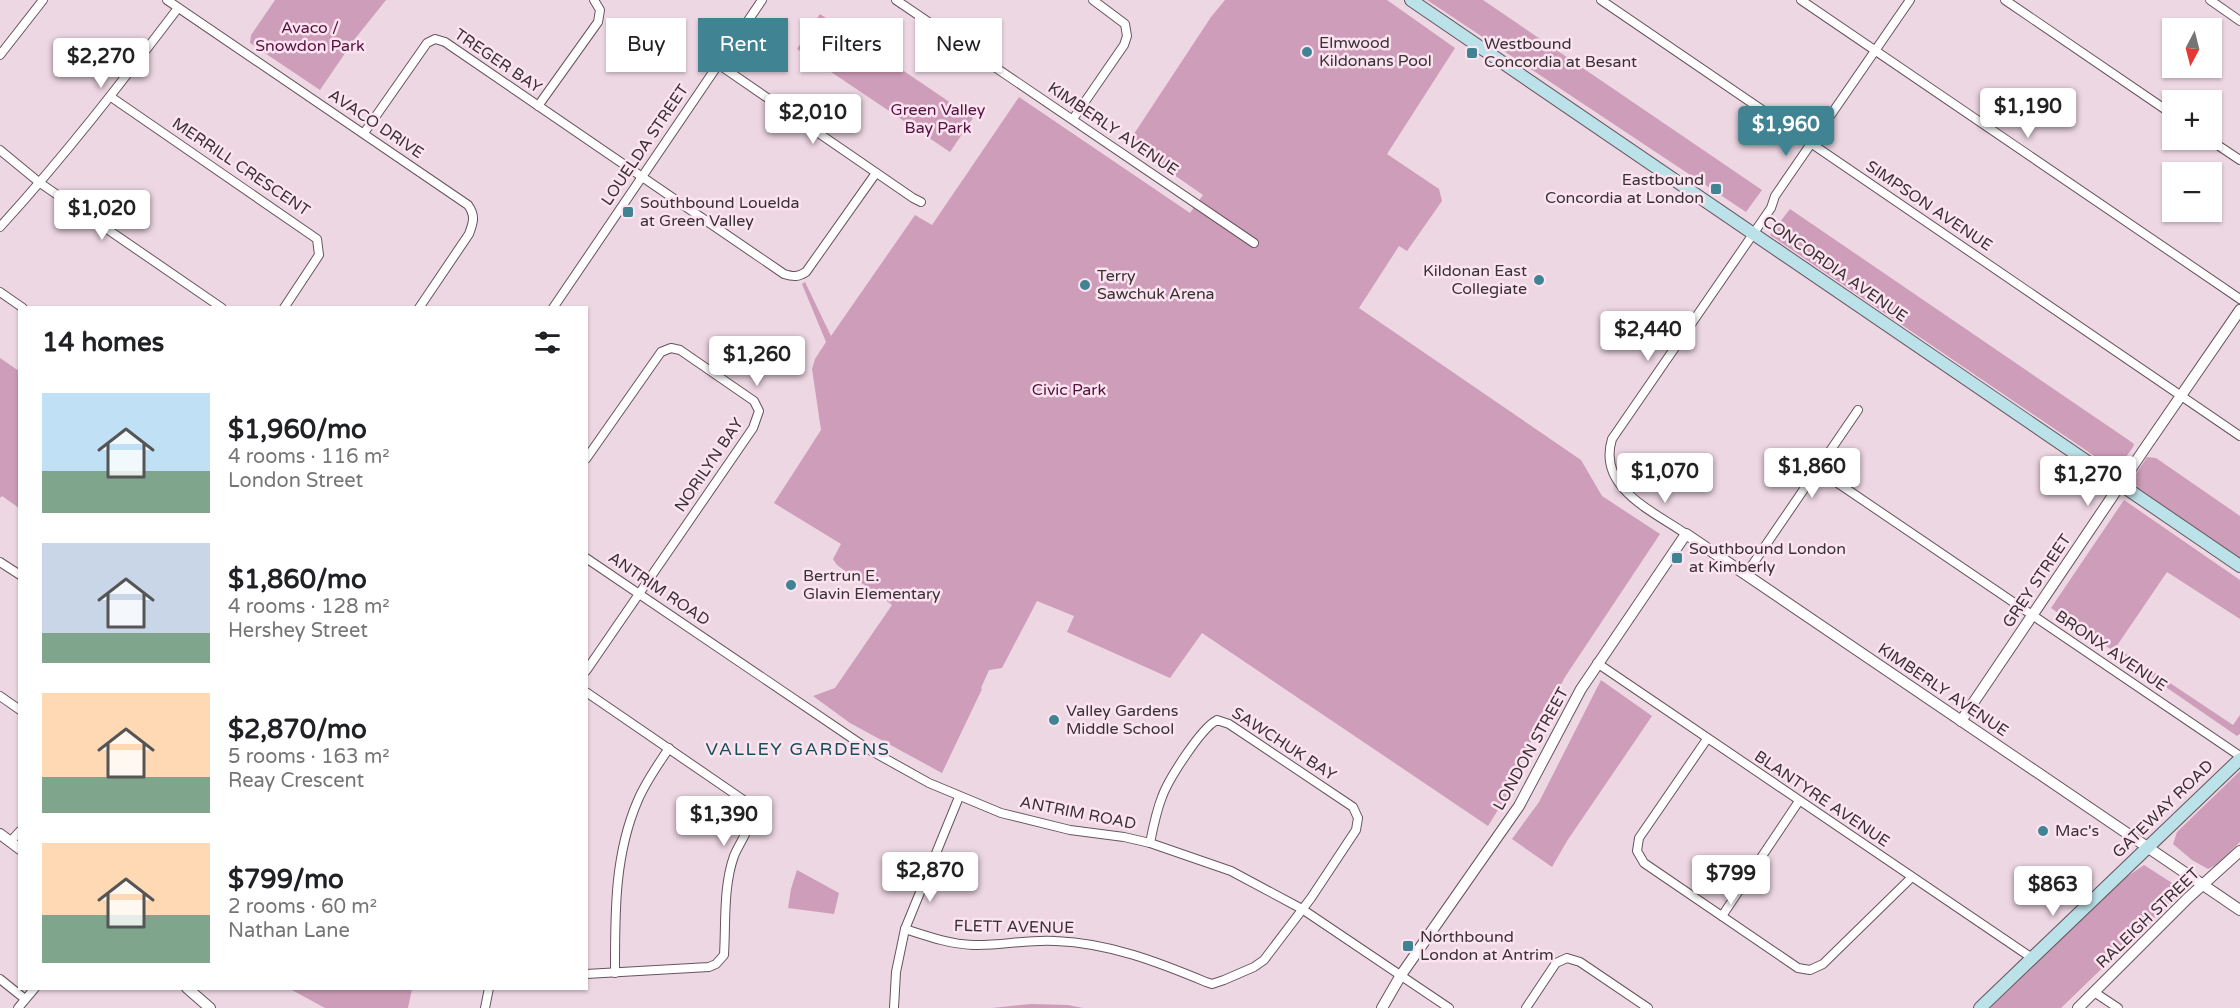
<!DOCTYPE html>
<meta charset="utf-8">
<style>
body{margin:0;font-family:"Varela Round",sans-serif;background:#f2f2f2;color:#202124;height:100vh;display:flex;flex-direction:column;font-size:22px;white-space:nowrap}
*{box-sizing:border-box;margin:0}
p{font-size:20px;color:#757577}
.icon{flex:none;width:33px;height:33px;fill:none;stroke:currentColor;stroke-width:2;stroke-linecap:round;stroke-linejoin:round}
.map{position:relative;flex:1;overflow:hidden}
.sheet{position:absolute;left:18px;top:306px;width:570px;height:684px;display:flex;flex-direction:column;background:#fff;border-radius:0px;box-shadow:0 2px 4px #0004}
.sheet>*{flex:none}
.top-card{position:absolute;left:606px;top:18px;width:570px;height:54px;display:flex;gap:12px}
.needle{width:39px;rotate:187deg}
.buttons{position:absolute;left:2162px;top:18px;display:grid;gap:12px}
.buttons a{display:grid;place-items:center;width:60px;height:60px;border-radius:0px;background:#fff;box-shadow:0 2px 4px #0004;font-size:30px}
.price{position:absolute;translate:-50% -51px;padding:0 14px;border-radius:6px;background:#fff;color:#222;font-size:20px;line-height:39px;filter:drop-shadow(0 2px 3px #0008)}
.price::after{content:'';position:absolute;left:50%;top:36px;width:18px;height:14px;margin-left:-9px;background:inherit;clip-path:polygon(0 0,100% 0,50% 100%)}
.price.on{background:#408493;color:#fff}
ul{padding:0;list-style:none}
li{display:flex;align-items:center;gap:18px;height:150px;padding:0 24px}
li span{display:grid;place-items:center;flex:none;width:168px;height:120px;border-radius:0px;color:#555}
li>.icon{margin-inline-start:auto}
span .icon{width:72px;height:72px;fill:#fffc;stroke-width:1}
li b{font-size:26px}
h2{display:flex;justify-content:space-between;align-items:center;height:72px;padding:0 24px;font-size:26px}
.tag{padding:0 21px;border-radius:0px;background:#fff;box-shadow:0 2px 4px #0004;font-size:21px;line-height:54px}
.tag.on{background:#408493;color:#fff}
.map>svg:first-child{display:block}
.green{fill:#ce9db9}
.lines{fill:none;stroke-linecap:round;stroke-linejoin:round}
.minor-casing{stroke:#67545e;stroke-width:10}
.tertiary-casing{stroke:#67545e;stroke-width:12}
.secondary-casing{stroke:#67545e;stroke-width:14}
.minor{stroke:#fff;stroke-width:8}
.tertiary{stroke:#fff;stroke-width:10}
.secondary{stroke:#bce2e9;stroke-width:12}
.poi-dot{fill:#408493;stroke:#fbe4f0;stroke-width:2}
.labels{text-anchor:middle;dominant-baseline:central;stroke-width:5;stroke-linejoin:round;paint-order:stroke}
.park-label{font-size:16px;fill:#55113f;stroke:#fbe4f0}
.poi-label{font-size:16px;fill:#393135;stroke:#fbe4f0;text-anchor:start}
.street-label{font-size:16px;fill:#393135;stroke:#fbe4f0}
.neighbourhood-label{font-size:18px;letter-spacing:1.5px;fill:#154e59;stroke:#fbe4f0}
</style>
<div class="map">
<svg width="2240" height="1008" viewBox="0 0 2240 1008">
<rect width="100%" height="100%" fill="#edd7e3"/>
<g class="green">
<path d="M275 0H386L354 40 320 90 250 43 251 35Z"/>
<path d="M1225 0H1387L1455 48 1387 154 1439 189 1442 201 1407 251 1399 246 1359 308 1581 460 1602 496 1660 534 1565 677 1532 740 1518 769 1514 784 1488 826 1202 633 1170 678 1067 632 1074 616 1037 601 1002 668 989 670 981 688 982 689 942 773 850 723 813 696 835 688 892 605 837 565 833 559 841 544 774 503 821 430 812 369 815 359 826 342 802 284 805 282 831 336 915 215 932 225 1019 97 1190 213 1203 195 1128 143 1211 17Z"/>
<path d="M1427 0H1483L1762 190 1746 212Z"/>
<path d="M820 14 973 118 950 152 797 49Z"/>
<path d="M1790 209 2130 441 2134 444 2133 447 2118 468 2109 466 1770 235Z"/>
<path d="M0 358 19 371V508L2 496 0 498Z"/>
<path d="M2147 457 2156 458 2240 516V558L2137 488 2134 477Z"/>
<path d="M2124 500 2240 580V619L2167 572 2116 647 2233 725 2240 715V734L2237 736 2051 608Z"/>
<path d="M1601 680 1652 716 1567 841 1552 867 1512 839 1539 802Z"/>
<path d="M2240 771V842L2216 865 2208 869 2192 860 2173 844 2177 832Z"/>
<path d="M2144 865 2180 888 2178 895 2061 1008H1990L2125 878Z"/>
<path d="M797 870 839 893 834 914 788 908 791 889Z"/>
<path d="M290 989 412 988V989L408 1008H325Z"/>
<path d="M1031 1004 1068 1005 1083 1008H992Z"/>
</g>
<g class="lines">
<defs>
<g id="minor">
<path d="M167 0 468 205C476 216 473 223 469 234L419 308"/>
<path d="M896 0 1254 243"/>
<path d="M1601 0 2240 436"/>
<path d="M1801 0 2240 299"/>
<path d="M2005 0 2172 114"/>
<path d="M2210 0 2240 21"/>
<path d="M0 55 43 0"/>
<path d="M718 64 913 198 921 202"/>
<path d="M111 97 317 239 319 255 284 308"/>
<path d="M538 106 598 22 600 10 594 0"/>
<path d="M1073 119 1124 45 1127 36 1125 24 1093 0"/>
<path d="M364 133 427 43 435 39 445 42 784 274C794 277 798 277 806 272L876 173"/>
<path d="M2210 140 2240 160"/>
<path d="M0 150 40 183 222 308"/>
<path d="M0 227C64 157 121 83 178 8"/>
<path d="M0 292 23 308"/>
<path d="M553 308 762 0"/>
<path d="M586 459 661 352 671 348 680 350 754 401 759 411 753 428 586 671"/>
<path d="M1817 469 2240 756"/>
<path d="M1686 534C1653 511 1597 488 1612 439L1771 208 1775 196 1910 0"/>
<path d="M586 558 868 749 929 783 1001 813 1070 830 1124 837 1150 843 1231 871 1302 909 1449 1008"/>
<path d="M0 562 20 575"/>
<path d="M1746 574 1858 410"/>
<path d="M1597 663 2032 958"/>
<path d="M586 692 745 801C760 819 741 838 734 856 723 887 726 923 724 955L716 964 709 967 586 974"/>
<path d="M0 696 20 710"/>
<path d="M1707 739 1639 838 1637 851 1644 863 1798 968 1810 970 1823 964 1912 877"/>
<path d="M11 841 20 831"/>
<path d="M1722 916 1799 801"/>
<path d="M905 929C927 936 949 944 973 945 1000 946 1028 939 1056 941 1109 943 1158 962 1206 982L1212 984 1224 980 1254 967 1264 960 1311 898 1356 830 1358 818 1353 807 1229 724 1217 720C1201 728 1168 780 1162 797 1156 812 1153 828 1150 843"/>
<path d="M615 973C615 914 614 855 638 800 646 781 658 765 669 748"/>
<path d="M0 979 25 999"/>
<path d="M2094 992 2118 1008"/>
<path d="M18 1008 35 988"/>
<path d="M485 1008 489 988"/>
<path d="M894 1008 896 972 905 929 959 797"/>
<path d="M1526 1008 1556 963 1567 958 1580 962 1648 1008"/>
</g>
<g id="tertiary">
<path d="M1961 721 2145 448 2240 310"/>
<path d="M0 834 20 849"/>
<path d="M187 988 210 1008"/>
<path d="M1382 1008 1401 975 1519 806 1581 689 1686 534 2240 910"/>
<path d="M2078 1008 2188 898 2240 851"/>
</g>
<g id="secondary">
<path d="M1411 0 2240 566"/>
<path d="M1980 1008 2240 759"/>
</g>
</defs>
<use href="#minor" class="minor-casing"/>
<use href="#tertiary" class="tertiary-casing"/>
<use href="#secondary" class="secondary-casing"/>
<use href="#minor" class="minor"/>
<use href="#tertiary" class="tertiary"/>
<use href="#secondary" class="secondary"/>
</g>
<g class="poi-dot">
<circle cx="1307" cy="52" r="6"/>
<rect x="1466" y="47" width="12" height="12" rx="3"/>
<rect x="1710" y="183" width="12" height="12" rx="3"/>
<rect x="622" y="206" width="12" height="12" rx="3"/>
<circle cx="1539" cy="280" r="6"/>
<circle cx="1085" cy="285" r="6"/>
<rect x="1671" y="552" width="12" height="12" rx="3"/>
<circle cx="791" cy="585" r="6"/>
<circle cx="1054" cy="720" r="6"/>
<circle cx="2043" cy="831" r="6"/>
<rect x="1402" y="940" width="12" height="12" rx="3"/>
</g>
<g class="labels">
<g class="park-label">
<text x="310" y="28">Avaco /<tspan x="310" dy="18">Snowdon Park</tspan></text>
<text x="938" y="110">Green Valley<tspan x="938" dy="18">Bay Park</tspan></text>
<text x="1069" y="390">Civic Park</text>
</g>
<g class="poi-label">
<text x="1319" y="43">Elmwood<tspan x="1319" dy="18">Kildonans Pool</tspan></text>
<text x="1484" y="44">Westbound<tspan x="1484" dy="18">Concordia at Besant</tspan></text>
<text x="1704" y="180" text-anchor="end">Eastbound<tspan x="1704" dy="18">Concordia at London</tspan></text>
<text x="640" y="203">Southbound Louelda<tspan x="640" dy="18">at Green Valley</tspan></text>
<text x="1527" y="271" text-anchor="end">Kildonan East<tspan x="1527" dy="18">Collegiate</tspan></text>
<text x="1097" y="276">Terry<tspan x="1097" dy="18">Sawchuk Arena</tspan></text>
<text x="1689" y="549">Southbound London<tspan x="1689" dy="18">at Kimberly</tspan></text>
<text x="803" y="576">Bertrun E.<tspan x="803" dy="18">Glavin Elementary</tspan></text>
<text x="1066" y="711">Valley Gardens<tspan x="1066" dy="18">Middle School</tspan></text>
<text x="2055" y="831">Mac's</text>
<text x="1420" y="937">Northbound<tspan x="1420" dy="18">London at Antrim</tspan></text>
</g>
<g class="street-label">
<text transform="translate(498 61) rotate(34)">TREGER BAY</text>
<text transform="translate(376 124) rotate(34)">AVACO DRIVE</text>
<text transform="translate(1113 129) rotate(34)">KIMBERLY AVENUE</text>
<text transform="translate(645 145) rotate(-56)">LOUELDA STREET</text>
<text transform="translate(241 167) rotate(34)">MERRILL CRESCENT</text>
<text transform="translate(1929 206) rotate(34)">SIMPSON AVENUE</text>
<text transform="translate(1835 269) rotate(35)">CONCORDIA AVENUE</text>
<text transform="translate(709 465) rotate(-56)">NORILYN BAY</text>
<text transform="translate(2037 581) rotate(-56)">GREY STREET</text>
<text transform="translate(659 589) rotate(34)">ANTRIM ROAD</text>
<text transform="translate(2111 651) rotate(34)">BRONX AVENUE</text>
<text transform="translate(1943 690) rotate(34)">KIMBERLY AVENUE</text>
<text transform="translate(1284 744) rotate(33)">SAWCHUK BAY</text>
<text transform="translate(1531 749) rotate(-61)">LONDON STREET</text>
<text transform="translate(1822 799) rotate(34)">BLANTYRE AVENUE</text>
<text transform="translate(2163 809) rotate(-44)">GATEWAY ROAD</text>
<text transform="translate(1078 813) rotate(11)">ANTRIM ROAD</text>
<text transform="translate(2148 918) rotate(-44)">RALEIGH STREET</text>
<text transform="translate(1014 927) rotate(1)">FLETT AVENUE</text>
</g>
<g class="neighbourhood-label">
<text x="798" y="749">VALLEY GARDENS</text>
</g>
</g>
</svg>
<div class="buttons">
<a><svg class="needle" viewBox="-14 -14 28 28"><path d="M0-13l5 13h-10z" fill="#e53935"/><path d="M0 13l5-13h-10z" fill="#757577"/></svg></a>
<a>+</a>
<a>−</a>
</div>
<b class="price" style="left:101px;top:89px">$2,270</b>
<b class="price" style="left:2028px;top:139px">$1,190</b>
<b class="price" style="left:813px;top:145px">$2,010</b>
<b class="price on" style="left:1786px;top:157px">$1,960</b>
<b class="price" style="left:102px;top:241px">$1,020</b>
<b class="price" style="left:1648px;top:362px">$2,440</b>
<b class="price" style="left:757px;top:387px">$1,260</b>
<b class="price" style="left:1812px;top:499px">$1,860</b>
<b class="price" style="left:1665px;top:504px">$1,070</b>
<b class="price" style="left:2088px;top:507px">$1,270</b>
<b class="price" style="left:724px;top:847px">$1,390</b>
<b class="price" style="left:930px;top:903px">$2,870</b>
<b class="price" style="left:1731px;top:906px">$799</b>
<b class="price" style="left:2053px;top:917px">$863</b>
<div class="top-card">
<a class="tag">Buy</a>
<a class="tag on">Rent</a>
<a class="tag">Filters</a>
<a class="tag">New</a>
</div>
<section class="sheet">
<h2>14 homes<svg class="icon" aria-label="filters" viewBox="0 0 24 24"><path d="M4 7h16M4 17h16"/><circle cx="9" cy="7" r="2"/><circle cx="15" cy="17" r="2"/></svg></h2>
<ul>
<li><span style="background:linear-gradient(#bfe0f5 65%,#7fa58c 0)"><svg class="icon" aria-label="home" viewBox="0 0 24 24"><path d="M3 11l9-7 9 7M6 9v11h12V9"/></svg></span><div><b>$1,960/mo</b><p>4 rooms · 116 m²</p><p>London Street</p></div></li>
<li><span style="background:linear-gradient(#c9d6e8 75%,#7fa58c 0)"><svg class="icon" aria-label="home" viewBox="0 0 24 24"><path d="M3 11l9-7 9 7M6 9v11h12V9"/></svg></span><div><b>$1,860/mo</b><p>4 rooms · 128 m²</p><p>Hershey Street</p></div></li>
<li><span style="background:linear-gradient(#ffd9b3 70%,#7fa58c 0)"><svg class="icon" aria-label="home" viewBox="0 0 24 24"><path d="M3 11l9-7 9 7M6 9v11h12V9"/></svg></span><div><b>$2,870/mo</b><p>5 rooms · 163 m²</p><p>Reay Crescent</p></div></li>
<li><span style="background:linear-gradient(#ffd9b3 60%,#7fa58c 0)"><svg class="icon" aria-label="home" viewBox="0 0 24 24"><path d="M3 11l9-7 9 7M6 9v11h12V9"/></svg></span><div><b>$799/mo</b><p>2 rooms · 60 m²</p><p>Nathan Lane</p></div></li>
</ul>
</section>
</div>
